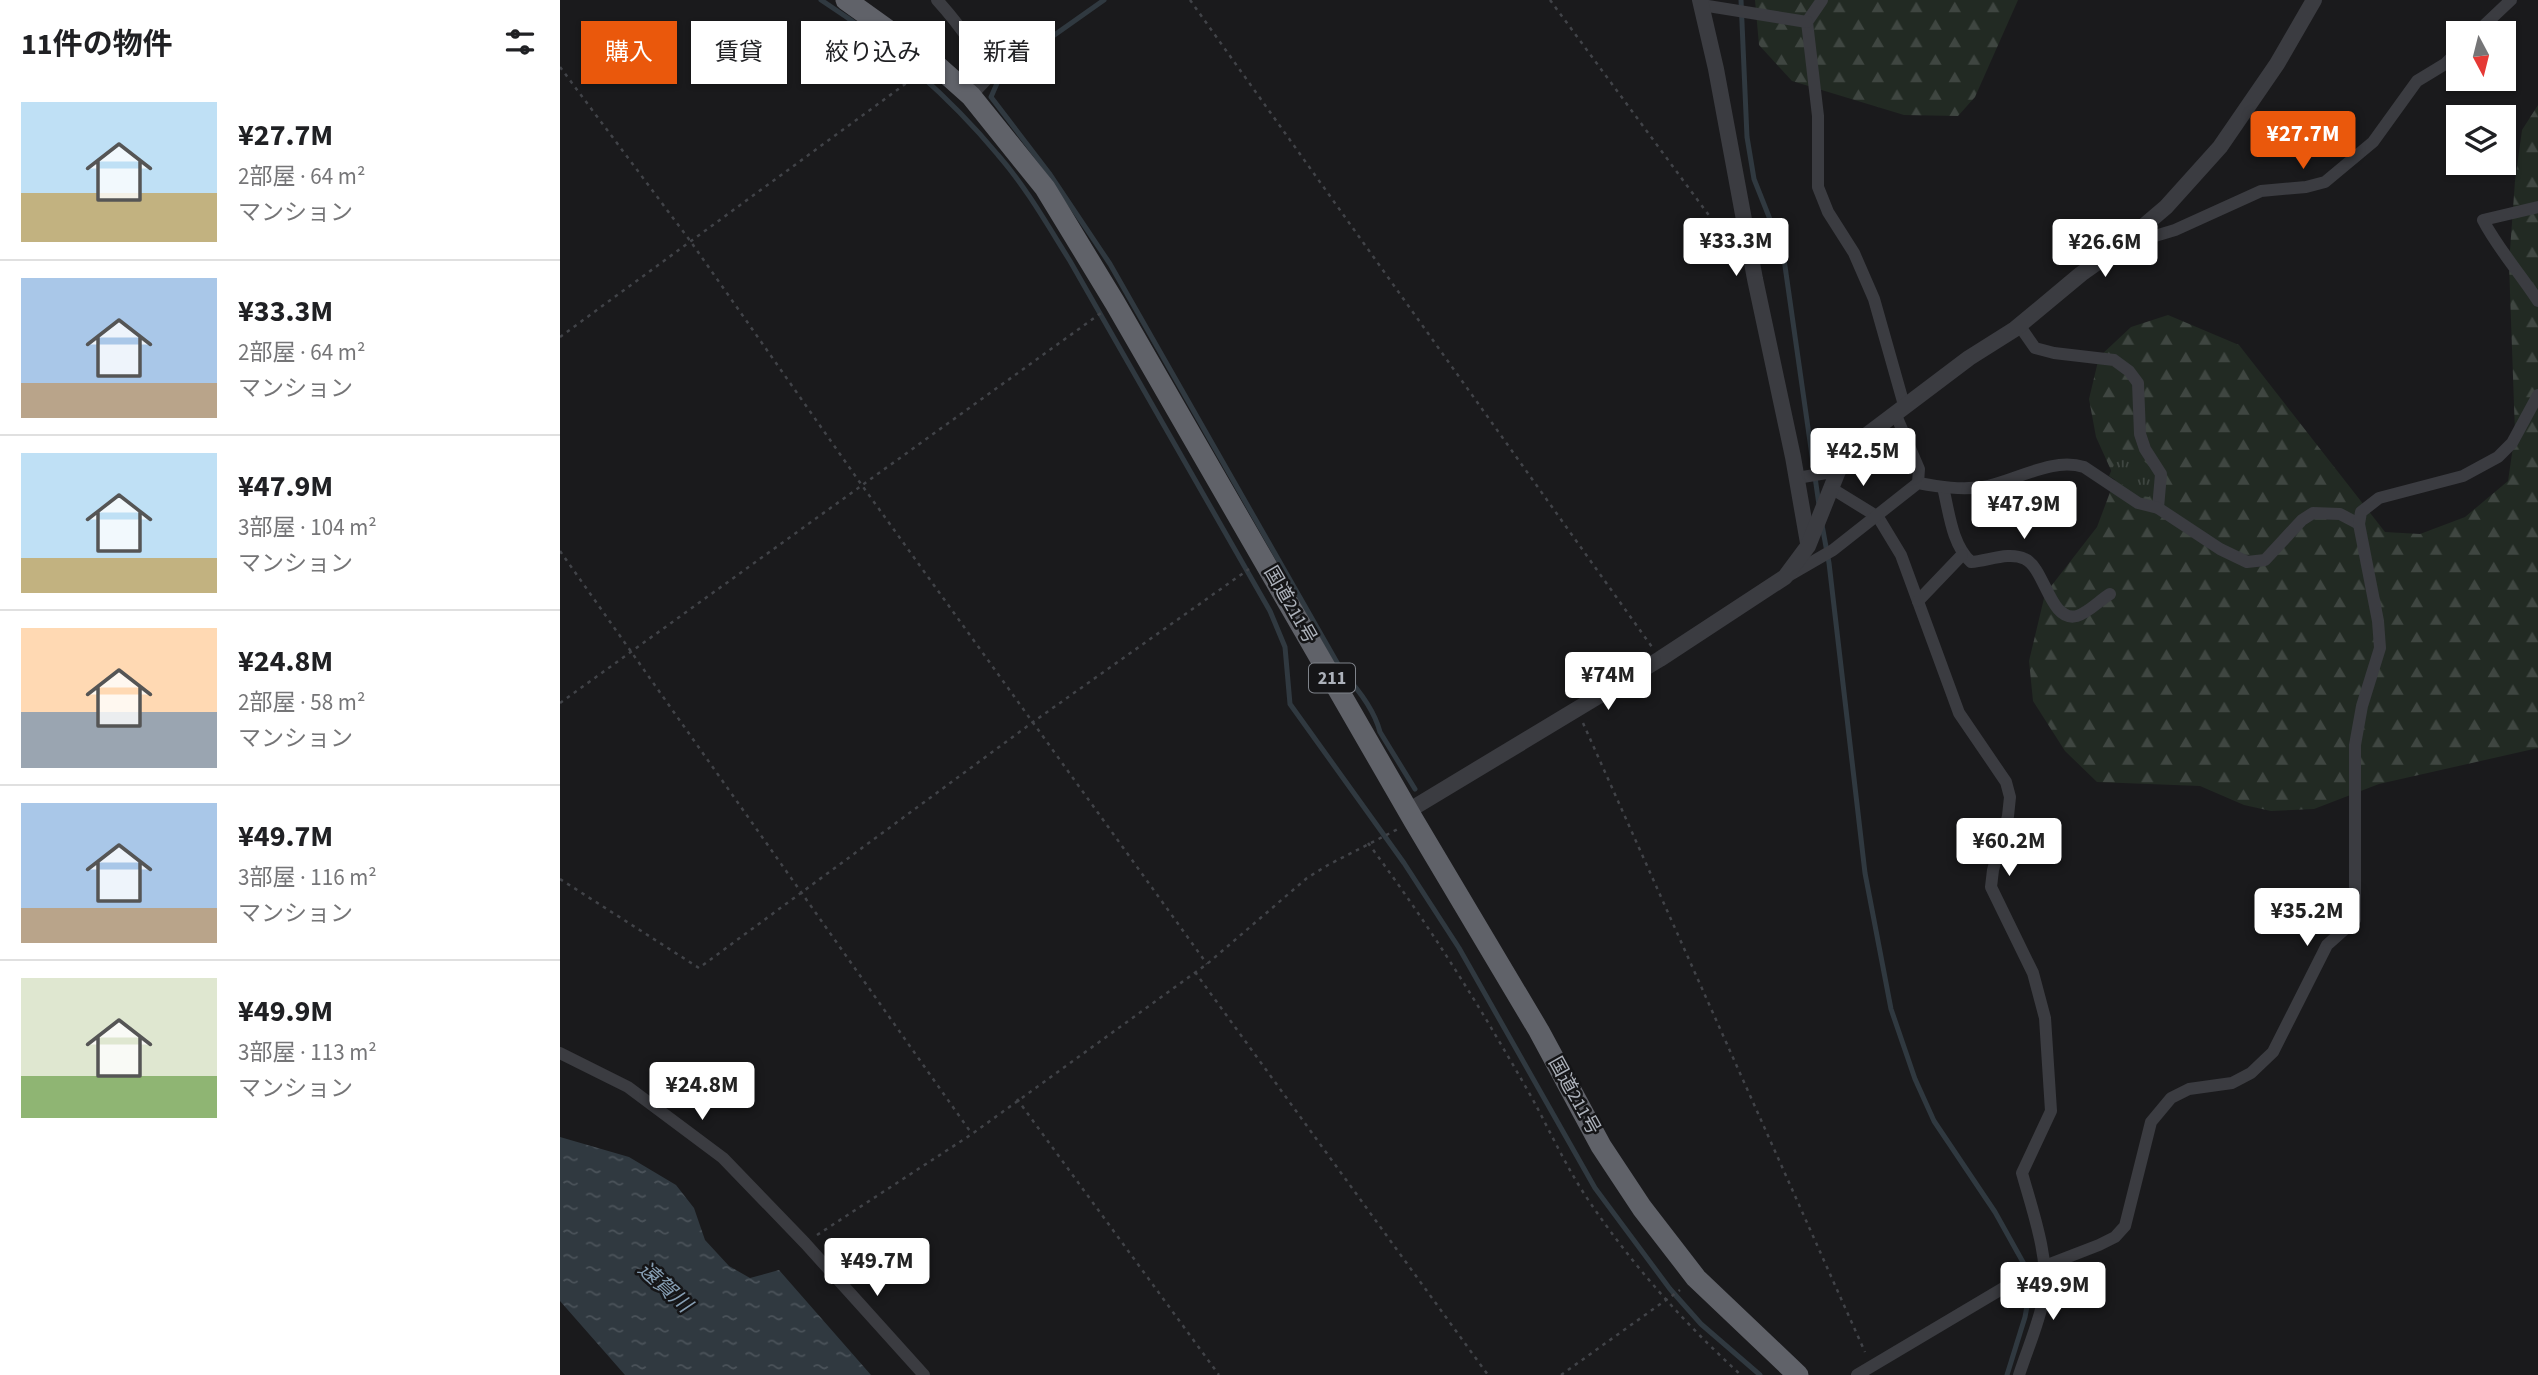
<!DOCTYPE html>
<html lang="ja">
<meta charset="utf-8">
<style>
body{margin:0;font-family:"Source Sans 3","Noto Sans JP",sans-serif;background:#f6f6f6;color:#202124;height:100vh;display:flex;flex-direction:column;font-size:26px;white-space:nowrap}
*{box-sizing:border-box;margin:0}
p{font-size:23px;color:#757577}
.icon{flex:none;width:38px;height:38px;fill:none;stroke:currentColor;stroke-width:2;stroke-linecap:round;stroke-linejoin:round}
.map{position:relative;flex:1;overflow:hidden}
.drawer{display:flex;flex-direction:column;background:#fff;width:560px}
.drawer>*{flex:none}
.hud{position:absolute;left:21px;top:21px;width:665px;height:63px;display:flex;gap:14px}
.needle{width:46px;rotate:173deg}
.tools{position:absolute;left:1886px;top:21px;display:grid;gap:14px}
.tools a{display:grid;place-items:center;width:70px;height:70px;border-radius:0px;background:#fff;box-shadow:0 2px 5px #0004;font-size:35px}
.price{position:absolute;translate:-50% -60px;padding:0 16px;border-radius:7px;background:#fff;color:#222;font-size:23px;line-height:46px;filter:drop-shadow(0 2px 4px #0008)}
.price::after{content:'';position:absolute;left:50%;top:42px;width:21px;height:16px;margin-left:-10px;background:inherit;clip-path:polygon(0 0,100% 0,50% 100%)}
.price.selected{background:#ea580c;color:#fff}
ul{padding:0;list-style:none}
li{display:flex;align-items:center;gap:21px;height:175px;padding:0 21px}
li+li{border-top:2px solid #e0e0e0}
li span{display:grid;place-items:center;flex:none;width:196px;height:140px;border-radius:0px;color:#555}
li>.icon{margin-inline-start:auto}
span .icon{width:84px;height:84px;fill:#fffc;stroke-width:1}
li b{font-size:30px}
h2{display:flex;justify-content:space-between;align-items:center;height:84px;padding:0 21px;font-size:30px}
.chip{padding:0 24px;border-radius:0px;background:#fff;box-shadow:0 2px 5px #0004;font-size:24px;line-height:63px}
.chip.selected{background:#ea580c;color:#fff}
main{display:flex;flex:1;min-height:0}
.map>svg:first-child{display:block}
.forest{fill:url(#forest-firs)}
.park{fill:url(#park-tufts)}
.water{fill:url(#water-ripples)}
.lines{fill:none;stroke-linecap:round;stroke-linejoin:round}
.stream{stroke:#303940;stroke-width:5}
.path{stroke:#414348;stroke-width:2.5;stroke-dasharray:3.5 5;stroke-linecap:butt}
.minor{stroke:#3b3c41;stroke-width:12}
.tertiary{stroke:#3b3c41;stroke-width:16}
.trunk{stroke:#606269;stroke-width:21}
.labels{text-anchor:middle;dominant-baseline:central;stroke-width:5;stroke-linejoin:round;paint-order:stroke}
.shield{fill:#151517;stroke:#7f838a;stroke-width:2}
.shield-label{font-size:18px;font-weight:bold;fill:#adb2bb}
.street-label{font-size:19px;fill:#adb2bb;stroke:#151517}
.water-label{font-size:21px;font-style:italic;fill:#879fb4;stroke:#151517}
</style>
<main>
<section class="drawer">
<h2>11件の物件<svg class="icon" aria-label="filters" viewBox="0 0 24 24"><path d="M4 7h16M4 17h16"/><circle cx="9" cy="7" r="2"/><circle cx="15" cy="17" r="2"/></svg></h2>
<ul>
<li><span style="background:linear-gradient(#bfe0f5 65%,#c2b280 0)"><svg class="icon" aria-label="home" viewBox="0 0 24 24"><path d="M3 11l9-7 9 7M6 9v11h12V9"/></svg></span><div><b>¥27.7M</b><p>2部屋 · 64 m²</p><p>マンション</p></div></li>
<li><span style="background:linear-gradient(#a9c7e8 75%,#b9a48a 0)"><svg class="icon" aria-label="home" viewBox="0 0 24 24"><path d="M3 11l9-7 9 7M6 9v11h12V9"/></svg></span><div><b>¥33.3M</b><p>2部屋 · 64 m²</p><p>マンション</p></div></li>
<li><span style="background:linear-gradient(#bfe0f5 75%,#c2b280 0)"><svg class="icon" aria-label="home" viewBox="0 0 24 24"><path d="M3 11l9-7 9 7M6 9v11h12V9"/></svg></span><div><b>¥47.9M</b><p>3部屋 · 104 m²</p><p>マンション</p></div></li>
<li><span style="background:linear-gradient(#ffd9b3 60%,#9aa5b1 0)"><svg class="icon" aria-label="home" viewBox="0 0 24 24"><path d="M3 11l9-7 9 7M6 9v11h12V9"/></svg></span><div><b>¥24.8M</b><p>2部屋 · 58 m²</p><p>マンション</p></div></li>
<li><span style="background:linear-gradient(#a9c7e8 75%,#b9a48a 0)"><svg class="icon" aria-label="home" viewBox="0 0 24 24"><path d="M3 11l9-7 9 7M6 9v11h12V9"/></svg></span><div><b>¥49.7M</b><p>3部屋 · 116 m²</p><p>マンション</p></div></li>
<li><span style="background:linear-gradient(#dfe7d0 70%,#8fb573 0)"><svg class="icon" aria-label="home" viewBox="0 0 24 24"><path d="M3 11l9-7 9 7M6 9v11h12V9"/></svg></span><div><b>¥49.9M</b><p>3部屋 · 113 m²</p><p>マンション</p></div></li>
</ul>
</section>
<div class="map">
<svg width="1978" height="1375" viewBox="0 0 1978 1375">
<defs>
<pattern id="forest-firs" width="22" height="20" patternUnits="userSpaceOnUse" patternTransform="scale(1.75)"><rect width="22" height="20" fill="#222a23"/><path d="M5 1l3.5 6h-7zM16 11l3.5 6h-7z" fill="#3f4641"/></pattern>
<pattern id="park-tufts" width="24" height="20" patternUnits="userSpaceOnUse" patternTransform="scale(1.75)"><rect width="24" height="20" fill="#222a23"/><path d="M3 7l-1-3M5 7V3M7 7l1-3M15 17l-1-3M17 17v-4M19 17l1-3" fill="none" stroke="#3f4641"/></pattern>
<pattern id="water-ripples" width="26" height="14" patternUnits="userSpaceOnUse" patternTransform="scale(1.75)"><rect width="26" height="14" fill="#303940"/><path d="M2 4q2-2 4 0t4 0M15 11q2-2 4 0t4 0" fill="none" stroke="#4b535a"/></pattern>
</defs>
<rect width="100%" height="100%" fill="#1a1a1c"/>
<g class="forest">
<path d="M1195 0H1458L1415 97 1398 116 1344 115 1232 81 1199 45Z"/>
<path d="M1978 105V748L1819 784 1754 809 1711 811 1684 805 1640 786 1537 782 1505 751 1473 701 1469 661 1485 594 1537 527 1555 479 1536 437 1529 399 1539 357 1571 327 1608 315 1679 345 1825 532 1860 534 1905 517 1948 481 1955 433 1949 264 1955 181 1962 130Z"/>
</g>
<path class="park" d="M1561 449C1578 455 1595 465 1597 484L1589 497 1581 496 1549 476Z"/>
<path class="water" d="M0 1137 69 1157 116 1185 134 1208 145 1240 169 1266 190 1278 219 1270 311 1375H65L0 1301Z"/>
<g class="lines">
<g class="stream">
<path d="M261 0C326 42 388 95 438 155 466 187 488 226 510 261L710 611 725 647 730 704 844 863 899 948 1035 1188 1110 1289 1141 1324 1200 1375"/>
<path d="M544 0 442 72 431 97 489 173 550 264 783 673C799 690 814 709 820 732L855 789"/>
<path d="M1181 0 1187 137 1194 179 1223 252 1259 505"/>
<path d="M1262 525 1269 563 1305 873 1331 1009 1355 1079 1374 1121 1435 1212 1464 1264 1470 1290 1465 1317 1447 1375"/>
</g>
<g class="path">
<path d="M630 0 1092 647"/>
<path d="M990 0 1173 248"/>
<path d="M0 67 131 242 301 484 647 964"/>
<path d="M0 337 359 74"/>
<path d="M0 551 412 1134"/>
<path d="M0 703 541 313"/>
<path d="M1023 723 1305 1352"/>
<path d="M808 843C870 926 921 1008 972 1098 991 1133 1008 1171 1031 1204 1074 1267 1125 1324 1181 1375"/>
<path d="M0 879 139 968 473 722 689 569"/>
<path d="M635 972 928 1375"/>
<path d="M457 1099 659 1375"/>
<path d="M257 1235 412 1134 647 964 747 878 768 865 838 829"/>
<path d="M1001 1375 1120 1290"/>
</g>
<g class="minor">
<path d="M377 0C397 22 418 49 428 78L411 96"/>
<path d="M1262 0 1247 22 1258 116V187L1268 212 1294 253 1314 299 1344 405"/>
<path d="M1142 5 1247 22"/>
<path d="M1916 33 1951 0"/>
<path d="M1978 207 1923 220C1938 249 1960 273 1978 301"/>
<path d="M1565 245 1615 230 1701 191 1746 187 1765 182 1813 142 1857 81 1885 64 1899 50"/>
<path d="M1459 325 1475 348 1494 353 1554 360 1569 371 1578 383 1580 434 1585 449 1601 474 1598 508"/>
<path d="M1335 413 1359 469 1358 483"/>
<path d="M1237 478 1278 471"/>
<path d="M1383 487C1389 512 1392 545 1411 562 1428 561 1449 551 1465 559 1485 568 1490 623 1517 616 1528 613 1540 600 1550 594"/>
<path d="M1271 488 1318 517 1341 555 1399 713 1446 782 1450 797 1448 816 1433 870 1431 887 1473 973 1485 1018 1491 1111 1462 1173C1472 1209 1490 1259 1484 1297 1479 1323 1467 1350 1459 1375"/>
<path d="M1228 576 1273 550 1358 483C1380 487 1401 490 1423 487 1456 481 1491 457 1524 467L1578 503 1598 508 1660 549 1687 562 1705 560 1742 520 1753 513 1780 514 1799 524"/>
<path d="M1358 601 1402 555"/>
<path d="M0 1053 68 1087 163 1158 245 1243 364 1375"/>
<path d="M1297 1375 1472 1271 1539 1245 1555 1237 1565 1226 1591 1122 1611 1098 1629 1089 1672 1083 1691 1073 1713 1052 1767 945 1795 920V745L1802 706 1820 648 1818 621 1799 524 1801 512 1819 498 1903 476 1938 457 1952 443 1978 395"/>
</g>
<g class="tertiary">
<path d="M1140 0 1156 69 1195 279 1233 457 1248 543"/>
<path d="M848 811 1100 659 1225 577 1248 546 1278 471 1307 435 1409 358 1455 329 1521 274 1559 247 1606 207 1660 147 1717 64 1754 0"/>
</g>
<path class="trunk" d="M286 0 374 63 411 96 485 188 555 303 854 821 979 1031 1041 1146 1082 1208 1136 1278 1238 1375"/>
</g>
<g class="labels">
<rect class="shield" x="749" y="663.5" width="46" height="29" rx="5"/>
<g class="shield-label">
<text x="772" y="678">211</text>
</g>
<g class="street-label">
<text transform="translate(730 605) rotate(60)">国道211号</text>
<text transform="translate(1014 1096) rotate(61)">国道211号</text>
</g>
<g class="water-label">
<text transform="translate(105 1287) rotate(42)">遠賀川</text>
</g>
</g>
</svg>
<div class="tools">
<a><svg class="needle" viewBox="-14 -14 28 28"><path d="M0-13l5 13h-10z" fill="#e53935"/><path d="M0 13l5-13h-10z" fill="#757577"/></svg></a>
<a><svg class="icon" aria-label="layers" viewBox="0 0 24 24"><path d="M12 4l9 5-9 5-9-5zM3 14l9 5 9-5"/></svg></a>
</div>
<b class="price selected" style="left:1743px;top:171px">¥27.7M</b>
<b class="price" style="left:1176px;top:278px">¥33.3M</b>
<b class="price" style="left:1545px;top:279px">¥26.6M</b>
<b class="price" style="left:1303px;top:488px">¥42.5M</b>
<b class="price" style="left:1464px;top:541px">¥47.9M</b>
<b class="price" style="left:1048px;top:712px">¥74M</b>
<b class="price" style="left:1449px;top:878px">¥60.2M</b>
<b class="price" style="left:1747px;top:948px">¥35.2M</b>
<b class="price" style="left:142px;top:1122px">¥24.8M</b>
<b class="price" style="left:317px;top:1298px">¥49.7M</b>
<b class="price" style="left:1493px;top:1322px">¥49.9M</b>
<div class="hud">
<a class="chip selected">購入</a>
<a class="chip">賃貸</a>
<a class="chip">絞り込み</a>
<a class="chip">新着</a>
</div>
</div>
</main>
